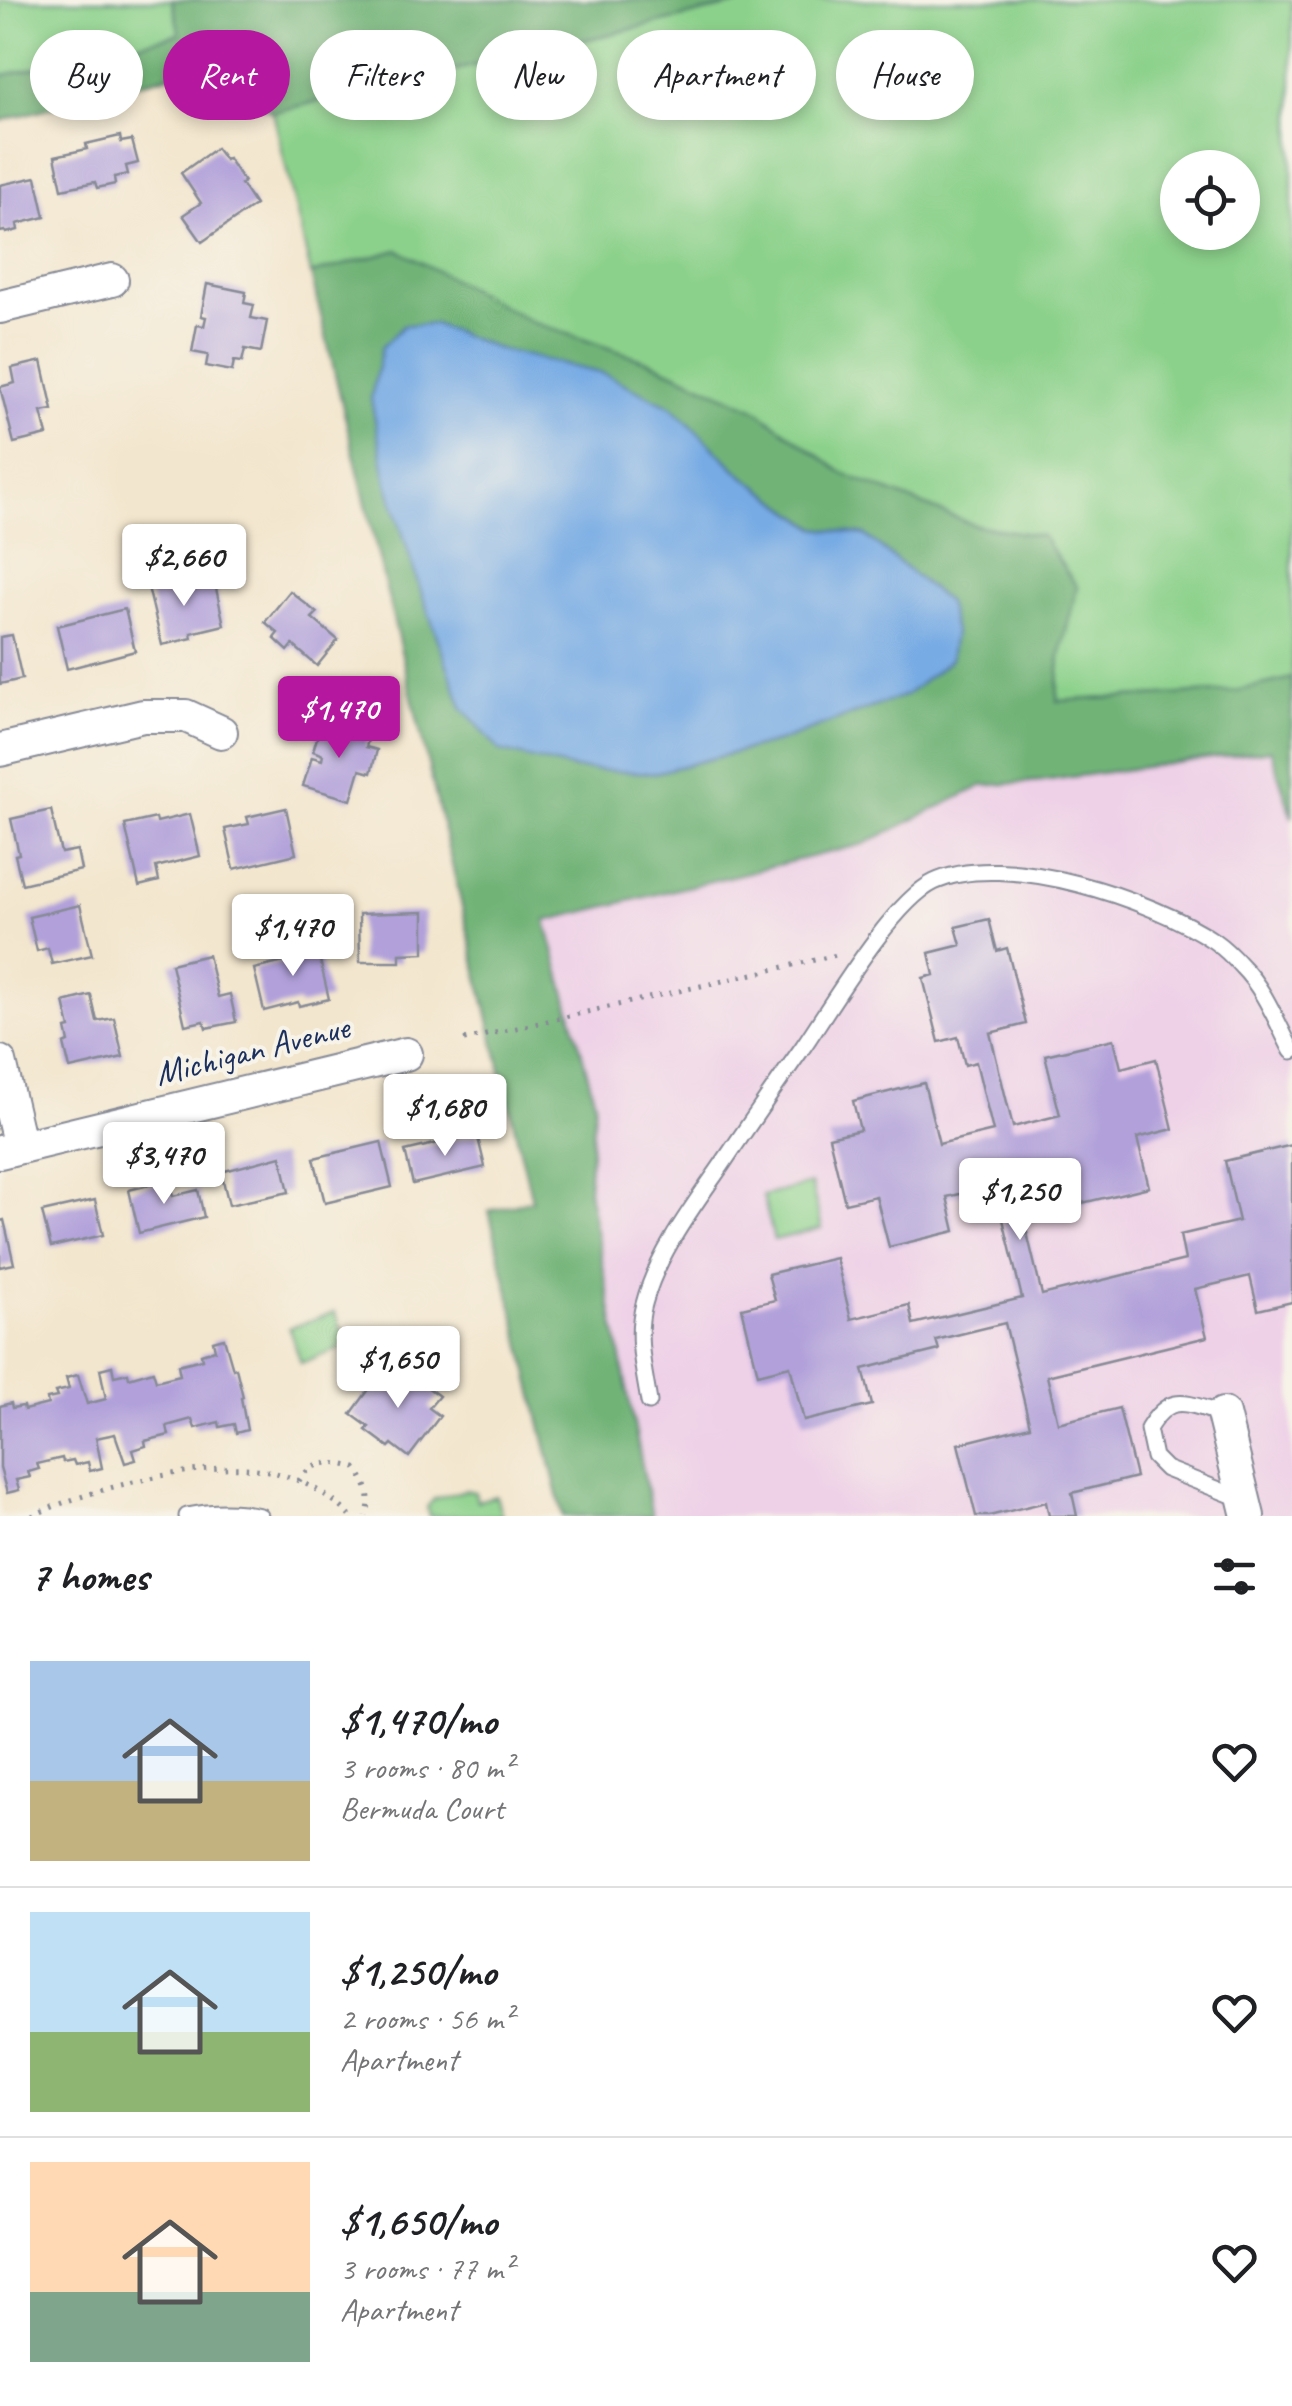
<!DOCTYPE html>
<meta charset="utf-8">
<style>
body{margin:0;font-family:Caveat,sans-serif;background:#f6f6f6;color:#202124;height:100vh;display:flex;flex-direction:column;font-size:38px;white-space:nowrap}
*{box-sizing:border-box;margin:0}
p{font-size:32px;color:#757577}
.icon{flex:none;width:55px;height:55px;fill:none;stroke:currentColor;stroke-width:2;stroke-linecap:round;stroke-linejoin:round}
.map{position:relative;height:1516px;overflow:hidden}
.panel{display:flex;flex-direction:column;background:#fff;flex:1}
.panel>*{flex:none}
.banner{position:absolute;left:30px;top:30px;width:1232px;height:90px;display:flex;gap:20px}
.fabs{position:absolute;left:1160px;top:150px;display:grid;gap:20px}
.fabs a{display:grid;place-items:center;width:100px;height:100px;border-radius:50%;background:#fff;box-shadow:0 5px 15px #0003;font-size:50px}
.price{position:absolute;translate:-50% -85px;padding:0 22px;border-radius:10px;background:#fff;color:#222;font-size:32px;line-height:65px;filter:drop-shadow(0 2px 5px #0008)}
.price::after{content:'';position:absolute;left:50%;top:60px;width:30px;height:22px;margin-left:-15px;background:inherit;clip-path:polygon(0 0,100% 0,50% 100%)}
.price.current{background:#b5179e;color:#fff}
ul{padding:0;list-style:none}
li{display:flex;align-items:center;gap:30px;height:250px;padding:0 30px}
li+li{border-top:2px solid #e0e0e0}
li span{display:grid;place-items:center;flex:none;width:280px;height:200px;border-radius:0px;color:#555}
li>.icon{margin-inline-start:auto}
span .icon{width:120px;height:120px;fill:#fffc;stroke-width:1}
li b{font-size:42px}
h2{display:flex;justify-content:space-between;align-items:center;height:120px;padding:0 30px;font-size:42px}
.pill{padding:0 35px;border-radius:45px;background:#fff;box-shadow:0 5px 15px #0003;font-size:35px;line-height:90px}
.pill.current{background:#b5179e;color:#fff}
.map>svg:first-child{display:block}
.built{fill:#eed0e7}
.green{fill:#8cd18b;stroke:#548074;stroke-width:2.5;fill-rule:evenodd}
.forest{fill:#71b377;stroke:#46716a;stroke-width:2.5;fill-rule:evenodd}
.water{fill:#77abe4;stroke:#496da1;stroke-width:2.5}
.building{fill:#b1a0da}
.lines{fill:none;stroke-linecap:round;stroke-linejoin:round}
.lane-casing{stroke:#878a96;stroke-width:19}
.street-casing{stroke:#878a96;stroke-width:36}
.path{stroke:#878a96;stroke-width:5;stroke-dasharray:2.5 8;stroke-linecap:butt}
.lane{stroke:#fff;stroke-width:15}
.street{stroke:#fff;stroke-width:32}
.labels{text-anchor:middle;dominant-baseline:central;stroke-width:8;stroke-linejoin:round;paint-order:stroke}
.street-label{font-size:35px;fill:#1b2f5e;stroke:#f7f3e8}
</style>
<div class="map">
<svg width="1292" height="1516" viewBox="0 0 1292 1516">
<rect width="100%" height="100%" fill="#f7f3e8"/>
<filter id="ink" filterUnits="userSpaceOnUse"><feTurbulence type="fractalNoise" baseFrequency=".01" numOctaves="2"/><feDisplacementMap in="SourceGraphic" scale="20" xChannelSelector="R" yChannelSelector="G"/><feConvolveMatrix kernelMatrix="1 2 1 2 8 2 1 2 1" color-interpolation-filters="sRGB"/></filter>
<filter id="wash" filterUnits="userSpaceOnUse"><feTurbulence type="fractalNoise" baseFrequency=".0048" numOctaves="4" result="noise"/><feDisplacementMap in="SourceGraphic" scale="40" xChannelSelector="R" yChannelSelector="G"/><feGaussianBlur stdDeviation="2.25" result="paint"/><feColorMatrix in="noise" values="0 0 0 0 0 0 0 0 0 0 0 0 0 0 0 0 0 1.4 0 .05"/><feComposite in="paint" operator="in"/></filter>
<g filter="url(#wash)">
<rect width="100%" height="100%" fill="#f3e6ce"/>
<path class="built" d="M1292 744V1516H607L545 921 864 844 981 786 1042 781 1271 750Z"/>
<g class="green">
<path d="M0 0H172L180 34 0 76Z"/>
<path d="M757 0H1292V678L1236 691 1057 701 1060 655 1077 587 1042 536 974 525 844 474 755 409 656 364 532 322 398 250 311 274 273 112ZM1178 168H1242V232H1178Z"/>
<path d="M811 1184 822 1228 774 1240 763 1196Z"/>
<path d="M335 1312 348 1346 301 1363 289 1328Z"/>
<path d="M465 1490 475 1492 477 1501 496 1496 502 1516H429L427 1507 434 1499Z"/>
</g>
<g class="forest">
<path d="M172 0H757L273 112 189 70 0 121V76L180 34Z"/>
<path d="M398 250 532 322 656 364 755 409 844 474 974 525 1042 536 1077 587 1060 655 1057 701 1236 691 1292 678V818L1271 750 1042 781 982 786 864 844 546 921 595 1101 588 1190 652 1516H563L489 1211 532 1200 311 274ZM434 324 498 349 672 407 742 475 817 528 865 535 947 602 950 660 906 695 777 742 654 773Z"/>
</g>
<path class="water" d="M434 324 498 349 604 374 672 407 742 475 816 528 865 535 947 602 954 632 950 660 906 695 777 742 654 773 575 769 500 751 462 707 418 583 387 482 371 399 382 347 404 325Z"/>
<g id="blocks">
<g class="building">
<path d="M120 136 121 142 132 140 138 163 126 166 128 174 114 177 115 184 97 188 95 182 62 189 55 156 87 149 86 144Z"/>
<path d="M216 148 225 160 228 158 244 182 241 184 255 205 202 242 183 215 201 203 181 173Z"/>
<path d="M36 177 45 217 17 224 18 230 6 233 5 231 0 232V185Z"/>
<path d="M207 284 246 292 244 303 254 305 251 318 267 321 261 352 245 349 242 362 234 361 232 371 206 366 208 355 192 352 197 325 204 326 206 317 201 316Z"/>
<path d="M42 361 53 410 41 412 47 435 14 443 0 387 15 383 12 368Z"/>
<path d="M190 577 193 589 215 584 224 625 191 633 192 638 162 645 148 587Z"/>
<path d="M290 591 317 613 312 618 338 640 317 666 293 645 288 651 274 638 278 633 265 622Z"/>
<path d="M125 609 135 651 67 669 57 626Z"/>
<path d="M12 635 22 679 0 684V637Z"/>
<path d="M322 722 369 736 366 747 377 750 371 773 360 770 351 800 303 786 312 757 322 760 323 755 313 751Z"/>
<path d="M286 808 296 854 234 869 225 829 249 824 247 817Z"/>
<path d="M51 810 61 853 77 850 81 870 22 884 15 855 19 854 11 819Z"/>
<path d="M190 814 200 856 156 867 159 881 139 886 125 825 156 818 157 822Z"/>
<path d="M80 905 92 955 52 964 48 948 37 951 29 917Z"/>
<path d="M424 912V953L400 954V962H360L359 914Z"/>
<path d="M989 919 997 951 1007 948 1026 1024 990 1033 1013 1127 1060 1115 1045 1055 1114 1039 1121 1068 1156 1059 1173 1129 1137 1138 1149 1187 1078 1204 1069 1170 1015 1183 1042 1295 1185 1260 1180 1235 1239 1221 1225 1161 1292 1145V1302L1258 1310 1250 1276 1195 1289 1207 1337 1047 1376 1058 1423 1119 1408 1136 1477 1072 1493 1077 1516H1049L1046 1502 989 1516H976L958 1444 1030 1426 1005 1323 936 1340 939 1350 863 1369 872 1405 804 1421 790 1366 758 1374 742 1308 775 1300 768 1274 836 1258 851 1319 909 1305 913 1324 1022 1298 995 1186 947 1197 955 1231 889 1247 876 1196 845 1203 829 1137 860 1130 853 1101 924 1083 939 1144 993 1131 976 1062 965 1065 958 1037 939 1042 923 978 934 975 929 953 961 945 956 927Z"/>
<path d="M315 939 329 999 299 1006 298 1002 264 1011 254 969 297 959 294 944Z"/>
<path d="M208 955 218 997 230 994 236 1022 206 1028 204 1021 185 1025 171 964Z"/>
<path d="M91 995 97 1021 114 1018 123 1057 70 1069 64 1044 69 1042 66 1029 70 1028 64 1002Z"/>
<path d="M477 1134 485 1167 413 1184 405 1151Z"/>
<path d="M381 1142 392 1187 325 1203 314 1158Z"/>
<path d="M281 1156 289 1192 229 1205 221 1172Z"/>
<path d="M169 1180 173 1196 198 1190 204 1217 139 1233 129 1190Z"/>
<path d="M95 1200 103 1235 51 1247 42 1212Z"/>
<path d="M4 1220 14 1264 0 1267V1221Z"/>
<path d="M224 1338 233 1369 236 1368 243 1397 241 1398 247 1430 236 1433 234 1424 220 1427 219 1422 195 1428 192 1419 167 1426 169 1435 145 1441 146 1446 133 1450 136 1460 125 1463 115 1434 96 1438 102 1468 90 1471 88 1462 75 1465 73 1460 63 1462 62 1458 37 1464 39 1469 28 1472 30 1477 16 1480 19 1490 7 1493 0 1468V1406L11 1403 12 1408 23 1406 24 1410 48 1404 47 1399 57 1397 55 1392 69 1389 66 1378 78 1375 87 1404 106 1399 100 1369 112 1366 114 1376 128 1373 129 1378 153 1371 156 1381 180 1375 178 1365 202 1359 201 1354 215 1350 213 1341Z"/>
<path d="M401 1368 439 1396 429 1408 440 1416 409 1457 392 1444 389 1447 366 1430 369 1427 351 1414 381 1373 392 1381Z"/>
</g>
</g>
</g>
<g filter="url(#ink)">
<use href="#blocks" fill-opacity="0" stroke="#878a96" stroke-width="2.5"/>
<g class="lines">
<defs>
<g id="lane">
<path d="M649 1402C644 1370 635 1336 644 1304 657 1254 692 1208 721 1166 748 1126 775 1087 803 1047 831 1006 892 902 934 882 1003 849 1154 900 1214 941 1224 948 1234 958 1242 967 1265 990 1277 1023 1292 1051"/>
<path d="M1223 1414C1186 1404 1171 1391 1148 1429L1154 1457 1166 1469 1242 1499"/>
<path d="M187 1516C211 1511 235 1510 260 1516"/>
</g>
<g id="street">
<path d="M0 307 112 280"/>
<path d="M0 750 143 716H186L221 732"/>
<path d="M0 1062 20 1147"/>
<path d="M0 1152 406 1054"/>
<path d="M1223 1414 1248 1516"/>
</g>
</defs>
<use href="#lane" class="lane-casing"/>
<use href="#street" class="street-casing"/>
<g class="path">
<path d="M464 1040 841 954"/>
<path d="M299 1481C312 1459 333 1461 356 1468 367 1484 373 1497 366 1516"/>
<path d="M32 1516C85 1490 205 1459 263 1470 295 1476 328 1492 350 1516"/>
</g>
<use href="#lane" class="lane"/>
<use href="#street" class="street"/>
</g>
</g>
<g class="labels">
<g class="street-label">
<text transform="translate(252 1050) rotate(-14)">Michigan Avenue</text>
</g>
</g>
</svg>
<div class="fabs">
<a><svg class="icon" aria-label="locate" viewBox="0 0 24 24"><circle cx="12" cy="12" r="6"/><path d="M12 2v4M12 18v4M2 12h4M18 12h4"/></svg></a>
</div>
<b class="price" style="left:184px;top:609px">$2,660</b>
<b class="price current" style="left:339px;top:761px">$1,470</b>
<b class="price" style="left:293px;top:979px">$1,470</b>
<b class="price" style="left:445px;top:1159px">$1,680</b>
<b class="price" style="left:164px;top:1207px">$3,470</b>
<b class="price" style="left:1020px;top:1243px">$1,250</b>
<b class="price" style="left:398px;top:1411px">$1,650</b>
<div class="banner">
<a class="pill">Buy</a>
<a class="pill current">Rent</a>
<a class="pill">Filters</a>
<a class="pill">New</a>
<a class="pill">Apartment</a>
<a class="pill">House</a>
</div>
</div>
<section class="panel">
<h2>7 homes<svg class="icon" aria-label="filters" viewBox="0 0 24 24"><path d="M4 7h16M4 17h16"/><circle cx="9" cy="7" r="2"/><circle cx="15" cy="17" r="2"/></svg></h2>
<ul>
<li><span style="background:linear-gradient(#a9c7e8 60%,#c2b280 0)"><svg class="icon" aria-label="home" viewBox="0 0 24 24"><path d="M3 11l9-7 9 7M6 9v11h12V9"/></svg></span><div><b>$1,470/mo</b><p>3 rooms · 80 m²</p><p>Bermuda Court</p></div><svg class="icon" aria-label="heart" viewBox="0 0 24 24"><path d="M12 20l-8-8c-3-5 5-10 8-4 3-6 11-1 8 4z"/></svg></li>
<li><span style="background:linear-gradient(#bfe0f5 60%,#8fb573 0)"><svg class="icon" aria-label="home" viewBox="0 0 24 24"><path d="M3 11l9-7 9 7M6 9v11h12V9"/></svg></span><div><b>$1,250/mo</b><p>2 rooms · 56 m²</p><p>Apartment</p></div><svg class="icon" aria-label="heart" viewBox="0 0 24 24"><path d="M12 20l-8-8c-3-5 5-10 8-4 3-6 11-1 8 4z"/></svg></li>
<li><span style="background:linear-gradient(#ffd9b3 65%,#7fa58c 0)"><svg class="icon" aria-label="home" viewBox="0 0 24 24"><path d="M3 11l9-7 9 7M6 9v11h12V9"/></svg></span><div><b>$1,650/mo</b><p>3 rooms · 77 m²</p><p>Apartment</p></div><svg class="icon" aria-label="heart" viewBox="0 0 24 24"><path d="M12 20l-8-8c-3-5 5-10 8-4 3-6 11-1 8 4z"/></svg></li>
</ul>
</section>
